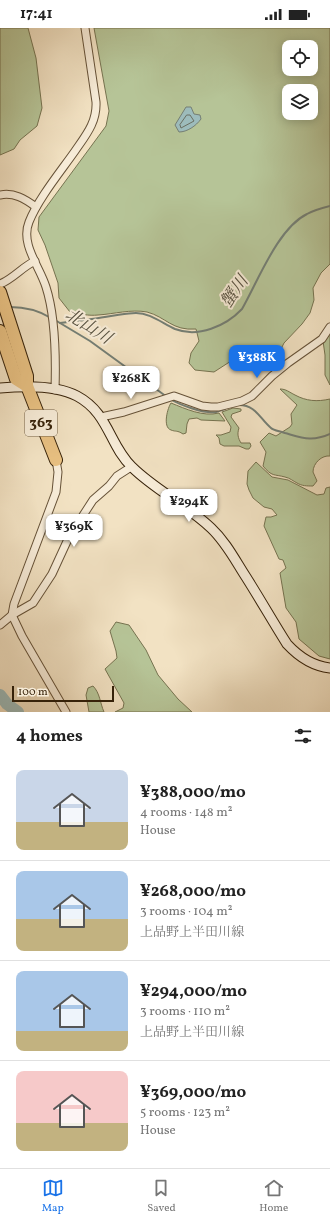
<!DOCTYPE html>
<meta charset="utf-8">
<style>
body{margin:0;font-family:Vollkorn,"Noto Serif JP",serif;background:#f2f2f2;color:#222;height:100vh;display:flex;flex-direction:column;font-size:15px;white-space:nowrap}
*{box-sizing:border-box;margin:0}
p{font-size:13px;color:#767676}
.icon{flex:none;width:22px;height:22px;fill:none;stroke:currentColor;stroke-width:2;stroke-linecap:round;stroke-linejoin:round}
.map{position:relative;height:684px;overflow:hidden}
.details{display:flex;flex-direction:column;background:#fff;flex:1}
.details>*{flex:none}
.buttons{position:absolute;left:282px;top:12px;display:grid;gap:8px}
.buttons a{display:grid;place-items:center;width:36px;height:36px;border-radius:8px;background:#fff;box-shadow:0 2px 10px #0003;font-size:20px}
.scale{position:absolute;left:12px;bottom:10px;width:102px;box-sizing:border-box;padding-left:4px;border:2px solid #372209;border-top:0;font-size:11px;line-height:14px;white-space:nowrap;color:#372209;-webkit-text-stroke:3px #f7ecd8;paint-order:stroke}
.price{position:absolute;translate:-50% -34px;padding:0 9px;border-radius:8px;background:#fff;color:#222;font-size:13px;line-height:26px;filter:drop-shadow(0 1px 2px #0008)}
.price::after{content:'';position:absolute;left:50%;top:24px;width:12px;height:9px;margin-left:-6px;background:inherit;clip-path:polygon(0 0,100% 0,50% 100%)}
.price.active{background:#1a73e8;color:#fff}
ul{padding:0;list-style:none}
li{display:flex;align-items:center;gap:12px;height:100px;padding:0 16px}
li+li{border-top:1px solid #e0e0e0}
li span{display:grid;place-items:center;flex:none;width:112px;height:80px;border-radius:8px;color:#555}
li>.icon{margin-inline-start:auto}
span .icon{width:48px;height:48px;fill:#fffc;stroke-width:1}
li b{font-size:17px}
h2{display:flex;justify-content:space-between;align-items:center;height:48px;padding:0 16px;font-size:17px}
.status{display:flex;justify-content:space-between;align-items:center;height:28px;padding:0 20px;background:#fff;direction:ltr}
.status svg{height:11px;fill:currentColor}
.tabs{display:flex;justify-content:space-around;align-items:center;height:56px;border-top:1px solid #e0e0e0;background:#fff;font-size:11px;color:#767676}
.tabs a{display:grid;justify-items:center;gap:2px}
.tabs .active{color:#1a73e8}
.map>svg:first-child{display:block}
.green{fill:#b6c497;stroke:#767350;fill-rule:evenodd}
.water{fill:#9dbcbc;stroke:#747e74}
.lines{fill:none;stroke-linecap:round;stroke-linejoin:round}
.shore{stroke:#6a6f62;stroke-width:1}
.stream{stroke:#747e74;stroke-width:2}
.river{stroke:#9dbcbc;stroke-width:12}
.street-casing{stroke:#665238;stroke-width:9}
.secondary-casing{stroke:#372209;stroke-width:11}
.highway-casing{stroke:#372209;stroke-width:14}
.street{stroke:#f7ecd8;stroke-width:7}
.secondary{stroke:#f7ecd8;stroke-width:9}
.highway{stroke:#e9c182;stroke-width:12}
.labels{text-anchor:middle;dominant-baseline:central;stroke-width:4;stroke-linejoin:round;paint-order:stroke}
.shield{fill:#f7ecd8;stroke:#715f47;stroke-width:1}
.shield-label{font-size:15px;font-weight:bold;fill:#372209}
.water-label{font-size:17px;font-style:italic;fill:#56503f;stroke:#f7ecd8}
</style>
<div class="status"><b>17:41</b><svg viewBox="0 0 49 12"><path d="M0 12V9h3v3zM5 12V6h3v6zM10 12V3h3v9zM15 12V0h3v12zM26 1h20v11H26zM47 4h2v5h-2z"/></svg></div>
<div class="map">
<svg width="330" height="684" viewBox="0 0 330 684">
<rect width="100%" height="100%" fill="#f2e2c3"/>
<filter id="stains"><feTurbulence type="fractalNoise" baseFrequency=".005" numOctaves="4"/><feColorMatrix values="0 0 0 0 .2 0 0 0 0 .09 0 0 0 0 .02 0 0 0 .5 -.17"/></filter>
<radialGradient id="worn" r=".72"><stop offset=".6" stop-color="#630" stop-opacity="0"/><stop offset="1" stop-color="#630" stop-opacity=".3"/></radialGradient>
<g class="green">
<path d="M0 0H28L36 30 42 80 37 98 20 112 14 121 0 127Z"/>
<path d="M94 0H330V236L321 245 313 260 314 272 310 285 302 296 284 315 279 325 272 331 257 341 250 340 247 336 231 333 214 344 195 342 189 335 191 325 199 313 196 301C172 303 166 289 147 284 131 281 114 286 98 287 89 288 79 286 70 284L59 270 58 255 45 217 38 202 39 189 106 98 109 83ZM289 19H311V41H289ZM289 63H311V85H289Z"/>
<path d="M330 303V357L325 347V327L323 313Z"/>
<path d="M280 361C286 361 289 364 295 367 306 373 317 374 330 371V428C322 427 313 435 313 444 314 447 316 450 317 453L313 458C307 458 302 458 297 455 293 453 290 450 285 449 274 446 272 449 263 438L266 424 260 414 269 405 276 408 290 399 292 396 291 386 297 377Z"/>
<path d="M171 375C186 381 203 389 219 385L225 393 201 392 197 390 189 391 187 396 186 405 183 406C177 402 176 404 171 402 162 399 168 379 171 375Z"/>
<path d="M233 380 241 381V383L232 386 231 389 239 400C237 406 238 410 241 415H250L251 418 249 421H246L239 418H224L220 416 219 410 216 407H221L230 404 231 399 222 384Z"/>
<path d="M256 434 272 449 288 452 317 467 324 466 326 460 330 459V631L319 628 299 611 296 594 286 580 280 545 286 540 283 532 279 531 264 498 266 489H271L277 487 272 481 264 479 253 470 249 462 247 456 248 443Z"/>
<path d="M116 594 129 597 146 622 158 647 178 671 192 684H115L123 680 124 675 105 641 117 630 116 623 110 603Z"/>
<path d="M93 658C100 665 100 675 104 684H89L86 667 88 660Z"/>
</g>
<path class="water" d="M186 79H191L194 86 200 87 201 91C196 98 187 104 179 104L175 97Z"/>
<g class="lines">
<path class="shore" d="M187 87H190L194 93 181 100 180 97Z"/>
<g class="stream">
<path d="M10 279C25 279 38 282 51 290"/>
<path d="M55 292 90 313 167 369"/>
<path d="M60 295C77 293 94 291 111 288 119 287 128 285 136 285 150 285 162 295 175 301 198 310 226 298 242 281 258 253 278 200 307 186 314 182 322 180 330 178"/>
<path d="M170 371C180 377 204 386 216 384 219 383 222 382 225 381"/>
<path d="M239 377C256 377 260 391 271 400 274 403 281 403 285 405 303 410 312 414 330 406"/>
</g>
<path class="river" d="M0 667 7 676 18 684"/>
<defs>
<g id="street">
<path d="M0 167C14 164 25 171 36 179"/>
<path d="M0 256C13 251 22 239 35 233"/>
<path d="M55 362C56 330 56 290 46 259 40 239 20 216 29 194 38 171 61 143 75 123 86 107 97 94 96 74L85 0"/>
<path d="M101 389 124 384 174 368 202 378 211 379H218L242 373 252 368 272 348 288 335 322 311 330 299"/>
<path d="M56 432 58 444 56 464 14 576 12 587 22 608 66 684"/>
<path d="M0 597 12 587 33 575 52 546 69 509 93 472 109 458 117 448 131 439"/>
</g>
<path id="secondary" d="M0 360C22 358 57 357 77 368 109 385 109 417 132 439 155 462 187 477 211 500 226 514 235 532 246 549 260 571 273 594 287 616 299 629 312 638 330 640"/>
<g id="highway">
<path d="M0 264 27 348V358L56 432"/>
<path d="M0 303 16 351 27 358"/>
</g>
</defs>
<use href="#street" class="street-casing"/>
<use href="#secondary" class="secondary-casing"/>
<use href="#highway" class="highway-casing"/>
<use href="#street" class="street"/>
<use href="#secondary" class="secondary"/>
<use href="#highway" class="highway"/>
</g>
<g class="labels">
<rect class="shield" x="25" y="382" width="32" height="26" rx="3"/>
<g class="shield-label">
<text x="41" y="395">363</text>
</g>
<g class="water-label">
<text transform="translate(235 264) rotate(-55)">蟹川</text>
<text transform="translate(88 299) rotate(32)">北山川</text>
</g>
</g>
<rect width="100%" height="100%" filter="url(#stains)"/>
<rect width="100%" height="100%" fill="url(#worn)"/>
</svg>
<div class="buttons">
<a><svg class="icon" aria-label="locate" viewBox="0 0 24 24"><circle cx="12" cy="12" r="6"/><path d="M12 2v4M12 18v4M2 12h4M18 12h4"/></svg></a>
<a><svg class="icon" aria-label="layers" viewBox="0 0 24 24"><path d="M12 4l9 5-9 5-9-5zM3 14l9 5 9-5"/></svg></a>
</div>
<div class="scale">100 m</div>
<b class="price active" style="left:257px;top:351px">¥388K</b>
<b class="price" style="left:131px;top:372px">¥268K</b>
<b class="price" style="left:189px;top:495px">¥294K</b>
<b class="price" style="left:74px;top:520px">¥369K</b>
</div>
<section class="details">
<h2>4 homes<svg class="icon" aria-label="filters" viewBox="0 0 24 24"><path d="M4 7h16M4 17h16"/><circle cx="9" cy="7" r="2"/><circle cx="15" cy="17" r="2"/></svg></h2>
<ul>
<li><span style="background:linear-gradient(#c9d6e8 65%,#c2b280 0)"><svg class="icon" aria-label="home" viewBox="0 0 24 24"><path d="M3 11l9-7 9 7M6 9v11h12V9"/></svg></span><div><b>¥388,000/mo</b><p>4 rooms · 148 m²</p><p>House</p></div></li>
<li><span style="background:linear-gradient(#a9c7e8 60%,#c2b280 0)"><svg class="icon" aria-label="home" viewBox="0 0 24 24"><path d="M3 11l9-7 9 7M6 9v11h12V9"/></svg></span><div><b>¥268,000/mo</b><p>3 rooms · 104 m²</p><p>上品野上半田川線</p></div></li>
<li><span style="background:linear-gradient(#a9c7e8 75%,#c2b280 0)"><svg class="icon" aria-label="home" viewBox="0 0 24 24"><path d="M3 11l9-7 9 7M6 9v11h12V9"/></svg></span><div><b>¥294,000/mo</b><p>3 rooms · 110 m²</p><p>上品野上半田川線</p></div></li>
<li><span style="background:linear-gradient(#f6c9c9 65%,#c2b280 0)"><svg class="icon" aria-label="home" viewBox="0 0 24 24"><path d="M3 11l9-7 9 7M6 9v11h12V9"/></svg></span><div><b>¥369,000/mo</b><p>5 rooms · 123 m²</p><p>House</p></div></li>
</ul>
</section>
<nav class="tabs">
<a class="active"><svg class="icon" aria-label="map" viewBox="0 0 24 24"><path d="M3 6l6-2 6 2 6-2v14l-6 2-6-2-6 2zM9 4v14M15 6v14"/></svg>Map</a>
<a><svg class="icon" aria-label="saved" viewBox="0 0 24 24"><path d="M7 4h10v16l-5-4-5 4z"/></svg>Saved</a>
<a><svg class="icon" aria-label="home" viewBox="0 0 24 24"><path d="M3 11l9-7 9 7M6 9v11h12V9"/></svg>Home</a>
</nav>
